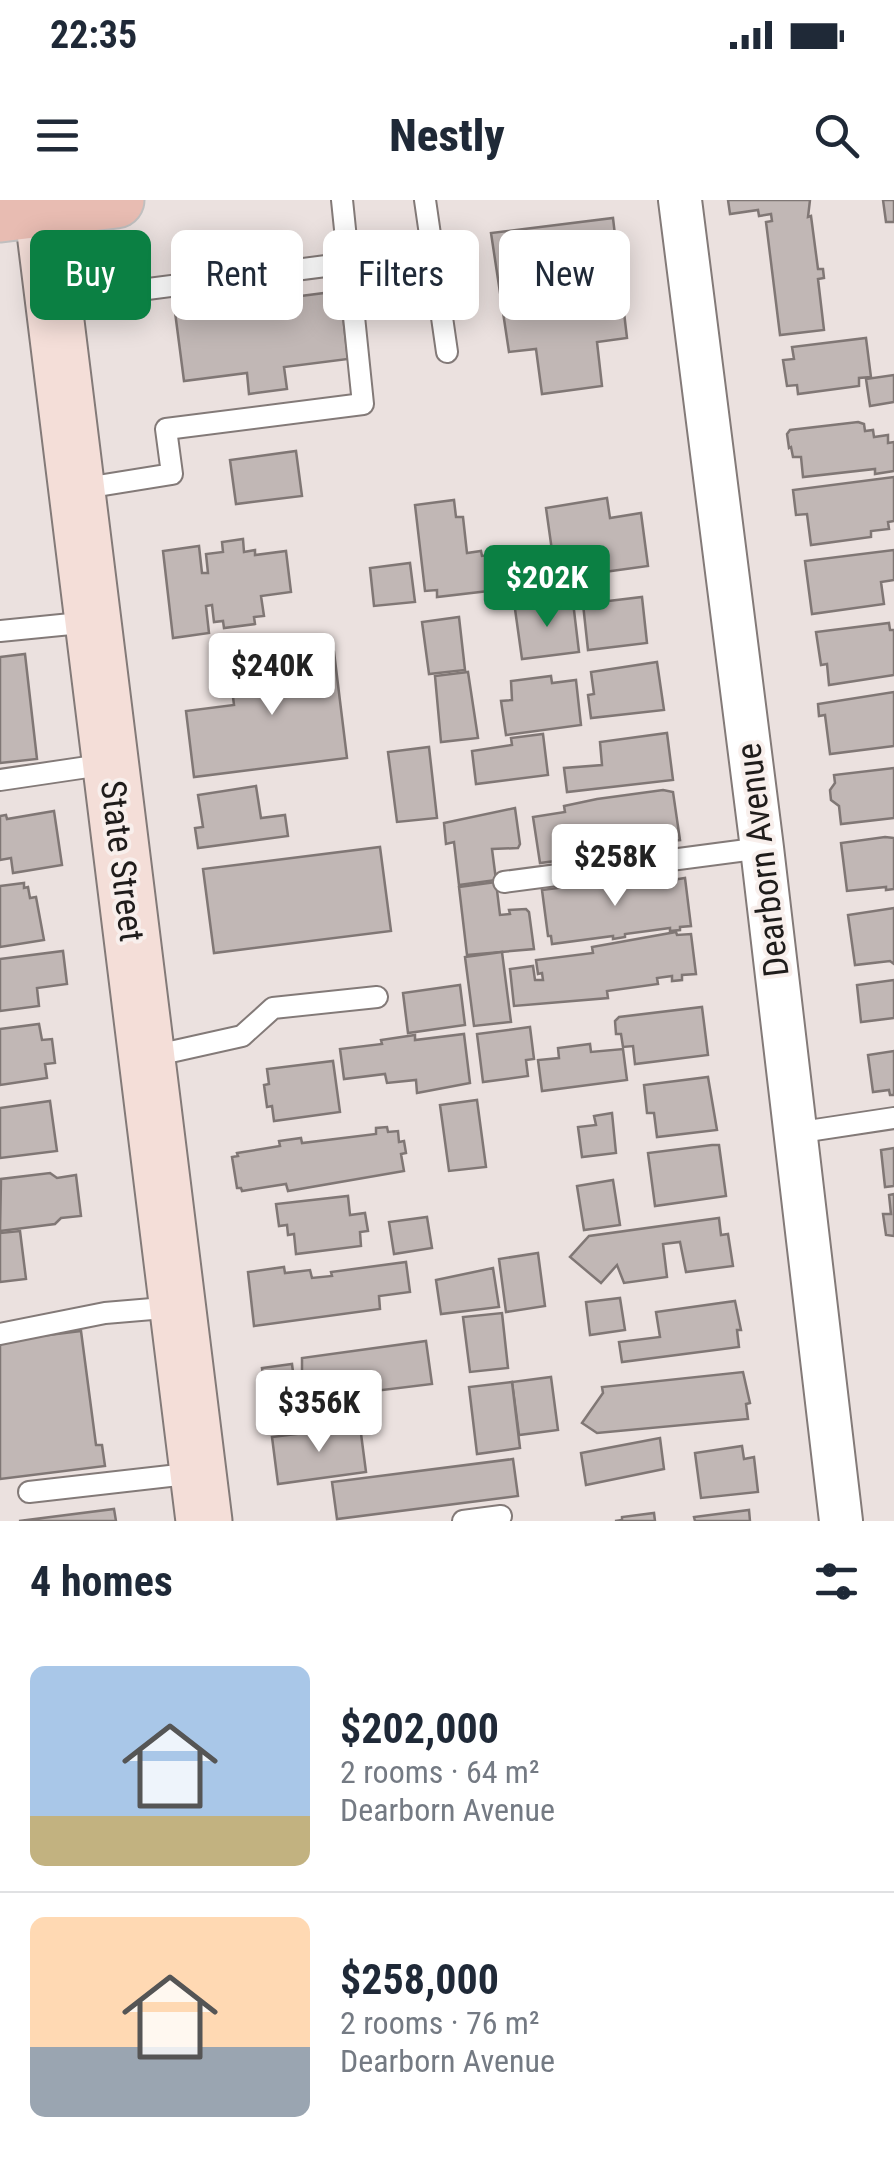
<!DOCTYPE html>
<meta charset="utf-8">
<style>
body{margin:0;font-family:"Roboto Condensed",sans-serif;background:#f2f2f3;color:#1f2937;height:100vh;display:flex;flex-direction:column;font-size:38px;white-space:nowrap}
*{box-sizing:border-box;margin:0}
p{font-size:32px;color:#747a83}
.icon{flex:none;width:55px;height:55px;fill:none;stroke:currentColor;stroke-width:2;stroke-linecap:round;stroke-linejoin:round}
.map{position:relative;height:1321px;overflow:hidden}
.details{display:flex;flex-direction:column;background:#fff;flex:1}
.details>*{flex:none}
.hud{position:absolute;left:30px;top:30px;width:835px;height:90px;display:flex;gap:20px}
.price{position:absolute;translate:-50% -85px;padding:0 22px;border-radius:10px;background:#fff;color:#222;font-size:32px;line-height:65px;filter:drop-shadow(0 2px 5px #0008)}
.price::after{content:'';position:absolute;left:50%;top:60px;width:30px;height:22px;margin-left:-15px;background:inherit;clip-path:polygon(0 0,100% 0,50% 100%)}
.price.active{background:#0b8043;color:#fff}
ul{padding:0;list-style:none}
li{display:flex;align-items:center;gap:30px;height:250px;padding:0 30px}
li+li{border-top:2px solid #e0e1e3}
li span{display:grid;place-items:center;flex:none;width:280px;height:200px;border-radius:15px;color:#555}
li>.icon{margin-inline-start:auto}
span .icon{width:120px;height:120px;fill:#fffc;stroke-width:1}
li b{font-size:42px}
h2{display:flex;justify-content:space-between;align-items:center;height:120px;padding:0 30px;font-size:42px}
.tag{padding:0 35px;border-radius:15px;background:#fff;box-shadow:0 5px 25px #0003;font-size:35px;line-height:90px}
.tag.active{background:#0b8043;color:#fff}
.status{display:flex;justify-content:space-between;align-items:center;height:70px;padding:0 50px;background:#fff;direction:ltr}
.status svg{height:28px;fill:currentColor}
header{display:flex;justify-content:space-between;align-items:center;height:130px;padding:0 30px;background:#fff;font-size:45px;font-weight:800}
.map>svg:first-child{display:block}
.building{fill:#c1b7b5;stroke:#807775;stroke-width:2.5}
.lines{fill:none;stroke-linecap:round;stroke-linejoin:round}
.service-casing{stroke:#837a78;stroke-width:24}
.minor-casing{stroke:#837a78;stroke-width:46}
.secondary-casing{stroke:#837a78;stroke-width:59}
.primary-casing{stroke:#c0bfbf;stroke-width:59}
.service{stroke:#fff;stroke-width:20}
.minor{stroke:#fff;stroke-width:42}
.secondary{stroke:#f4ded8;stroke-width:55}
.primary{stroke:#e8bcb2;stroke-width:55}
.labels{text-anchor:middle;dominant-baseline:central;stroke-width:8;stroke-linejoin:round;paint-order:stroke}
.street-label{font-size:35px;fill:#1f1c1b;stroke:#f8efec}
</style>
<div class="status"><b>22:35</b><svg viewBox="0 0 49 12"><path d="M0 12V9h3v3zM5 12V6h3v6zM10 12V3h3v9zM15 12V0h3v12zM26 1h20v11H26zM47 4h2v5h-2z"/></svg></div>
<header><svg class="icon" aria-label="menu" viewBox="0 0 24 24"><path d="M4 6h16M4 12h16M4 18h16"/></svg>Nestly<svg class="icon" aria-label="search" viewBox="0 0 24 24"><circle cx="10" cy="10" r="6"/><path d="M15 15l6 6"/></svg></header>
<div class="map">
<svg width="894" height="1321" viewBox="0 0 894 1321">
<rect width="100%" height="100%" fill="#ebe1df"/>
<g class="building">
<path d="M728 0H810L808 17 811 16 818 69H823L824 78 818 79 824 130 780 135 766 22 772 21 771 14 759 16 758 10 730 14Z"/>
<path d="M883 0H894V22H886Z"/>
<path d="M613 18 627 138 597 142 602 186 542 194 536 149 509 152 491 33Z"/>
<path d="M340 91 348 159 284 167 287 189 249 194 247 173 184 181 175 112Z"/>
<path d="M866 138 871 177 859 178V186L798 194 797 185 787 186 783 160 794 159 792 147Z"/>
<path d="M894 175V202L870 206 866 179Z"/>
<path d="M858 222 864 224 865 231 873 230 874 237 888 235V243L894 242V271L875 274V269L803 277 801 257H793L791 247 789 248 787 234 790 230Z"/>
<path d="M296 251 302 296 236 304 230 260Z"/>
<path d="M894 277V321L888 322 889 329 871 331V337L811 345 807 314 796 315 793 290Z"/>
<path d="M607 298 610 318 641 313 648 366 582 375 581 369 555 372 546 308Z"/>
<path d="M454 300 456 317H463L467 353 481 351 482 356 537 350 540 385 437 397V390L425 391 415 305Z"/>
<path d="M243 339 244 352 255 350V355L286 351 291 392 261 396 264 416 254 417 255 424 224 428 223 421 214 422 212 405 206 406 209 433 173 438 163 351 199 346 202 373H208L206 354 223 352 222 342Z"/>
<path d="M894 350V380L881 382 884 404 812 414 805 361Z"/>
<path d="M410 363 415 402 374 406 370 368Z"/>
<path d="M642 397 647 443 588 450 583 404Z"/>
<path d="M573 402 579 452 522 459 515 409Z"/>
<path d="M459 417 465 470 429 474 422 422Z"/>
<path d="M889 423 890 430H894V475L829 485 827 464 821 465 816 432Z"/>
<path d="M334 452 347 558 194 577 186 511 234 505 229 465Z"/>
<path d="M25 454 37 559 0 563V457Z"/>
<path d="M657 462 664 510 591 518 588 495 594 494 591 472Z"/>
<path d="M468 472 478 538 441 542 435 476Z"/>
<path d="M551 476 552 483 576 480 581 525 506 535 501 501 512 500 511 481Z"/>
<path d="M894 492V546L830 554 825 515 819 516 818 504Z"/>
<path d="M667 533 673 580 567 592 564 568 602 565 600 542Z"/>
<path d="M543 534 548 575 476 584 472 551 512 545 511 538Z"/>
<path d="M429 547 437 618 397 622 388 552Z"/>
<path d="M894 568V618L841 624 839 606 831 600 830 590 835 583 834 575Z"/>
<path d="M256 586 261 618 285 615 288 636 198 648 195 628 203 627 198 595Z"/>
<path d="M663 590 673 592 680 640 669 641V646L660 647 659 642 616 648 617 653 540 663 533 617 565 612 564 606 597 599Z"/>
<path d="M515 608 520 644 518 648 492 649 496 680 459 685 454 642 446 644 444 623Z"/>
<path d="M54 611 62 665 13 673 11 658 0 660V616L6 615 7 619Z"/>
<path d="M885 637 894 638V689L886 690V687L847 691 841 643Z"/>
<path d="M380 647 391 731 214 753 203 669Z"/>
<path d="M671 673 672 680 685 678 691 726 680 727V730L670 731V728L625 734V737L613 739V736L552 744 551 736H548L542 690 619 680V686L665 680 664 675Z"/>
<path d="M496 682 500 715 510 714 509 710 526 709 529 712 534 749 467 755 459 687Z"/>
<path d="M24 683V688L28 687 30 698 36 697 44 740 0 747V686Z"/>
<path d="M894 708V764L890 761 855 765 848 715Z"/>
<path d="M676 732 677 735 691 734 696 774 682 775V780L672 781V776L657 778 658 784 607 791 608 798 514 806 510 769 533 766 535 780H543L542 773 538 774 536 760 593 753 592 747Z"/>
<path d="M63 751 67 784 37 788 39 806 0 811V759Z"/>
<path d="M502 752 511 822 474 826 465 757Z"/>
<path d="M894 780V818L861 822 857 785Z"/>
<path d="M460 785 465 825 408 833 403 793Z"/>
<path d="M702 807 708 855 635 864 633 846 623 847 621 834H616L615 821 619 817Z"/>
<path d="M39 824 42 840 52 839 55 863 45 864 47 878 0 885V829Z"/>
<path d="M530 827 534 859 526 860 528 876 483 882 477 834Z"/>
<path d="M464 834 470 883 417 893 416 880 387 883 385 874 344 879 340 849 382 844 381 840 415 835V840Z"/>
<path d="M590 844 591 852 623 849 627 880 542 891 538 860 559 858 558 848Z"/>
<path d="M894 851V895H890L889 890 873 892 868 855Z"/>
<path d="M333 861 340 912 274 921 272 906 267 907 264 885 269 884 267 869Z"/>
<path d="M708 877 717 930 657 937 654 913H647L644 885Z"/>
<path d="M477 900 486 967 449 971 440 905Z"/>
<path d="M50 901 57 951 0 958V908Z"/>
<path d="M612 913 616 953 582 957 578 927 596 925 594 916Z"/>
<path d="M387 927 388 932 398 931 399 942 404 941 406 953 401 954 404 971 288 991 286 984 242 991 241 988H237L232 957 238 956 237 953 280 946 279 941 301 938 302 943 376 934V928Z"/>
<path d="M712 945H719L726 996 655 1006 648 953Z"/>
<path d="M894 948V986L885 987 881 950Z"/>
<path d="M50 973 57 978 76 975 81 1016 61 1018 55 1024 0 1031 1 979Z"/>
<path d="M613 980 620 1025 584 1030 577 986Z"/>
<path d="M894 994V1036L886 1035 883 1014H891L889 995Z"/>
<path d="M348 996 350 1015 365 1013 368 1031 360 1032 361 1046 296 1054 294 1034 288 1035 287 1025 279 1026 276 1004Z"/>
<path d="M427 1017 432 1048 394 1054 389 1022Z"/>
<path d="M719 1018 721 1035 728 1034 733 1066 686 1072 680 1042 663 1044 667 1077 624 1083 617 1065 601 1083 570 1057 589 1036Z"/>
<path d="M20 1031 26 1079 0 1082V1033Z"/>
<path d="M538 1053 545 1106 506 1112 499 1059Z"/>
<path d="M406 1062 410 1092 379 1096 380 1109 254 1126 248 1072 284 1067 285 1073 310 1070 312 1078 332 1076 331 1072Z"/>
<path d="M493 1068 499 1107 441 1114 436 1080Z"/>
<path d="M620 1098 625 1130 590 1135 586 1102Z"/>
<path d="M735 1101 741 1130H737L739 1147 622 1162 619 1142 660 1137 656 1112Z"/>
<path d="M502 1113 508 1168 470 1172 463 1117Z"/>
<path d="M81 1131 96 1245H102L105 1266 0 1279V1141Z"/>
<path d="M426 1141 432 1184 267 1204 262 1168 292 1164 294 1180H302V1158Z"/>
<path d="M743 1172 750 1203 746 1204 748 1219 597 1233 582 1223 603 1193 602 1187Z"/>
<path d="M551 1177 558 1230 519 1235 512 1182Z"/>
<path d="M512 1182 520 1248 477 1254 469 1187Z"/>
<path d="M360 1226 366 1272 278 1284 272 1237Z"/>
<path d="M660 1238 664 1269 586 1285 581 1253Z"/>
<path d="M742 1246 744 1259 754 1257 758 1292 701 1298 695 1253Z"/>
<path d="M513 1259 518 1296 337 1319 332 1282Z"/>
<path d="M114 1309 116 1321H19Z"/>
<path d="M749 1310 750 1321H695L694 1317Z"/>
<path d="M654 1313 655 1321H615L622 1320V1317Z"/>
</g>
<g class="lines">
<defs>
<g id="service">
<path d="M425 0 447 152"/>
<path d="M55 101 349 63"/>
<path d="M79 289 172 274 166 229 363 204 342 0"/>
<path d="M0 431 91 422"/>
<path d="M0 580 108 564"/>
<path d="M504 682 762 648"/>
<path d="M148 857 242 836 273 808 377 797"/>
<path d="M795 933 894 918"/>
<path d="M0 1134 105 1113 176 1107"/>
<path d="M29 1292 196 1273"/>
<path d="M463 1321 501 1316"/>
</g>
<path id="minor" d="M680 0 762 648 841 1321"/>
<path id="secondary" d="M41 0 204 1321"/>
<path id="primary" d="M0 14 116 0"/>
</defs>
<use href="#service" class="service-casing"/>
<use href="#minor" class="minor-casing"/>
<use href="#secondary" class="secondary-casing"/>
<use href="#primary" class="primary-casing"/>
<use href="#service" class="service"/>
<use href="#minor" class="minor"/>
<use href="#secondary" class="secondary"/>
<use href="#primary" class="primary"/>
</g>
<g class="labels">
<g class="street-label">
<text transform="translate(763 660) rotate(-97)">Dearborn Avenue</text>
<text transform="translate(122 661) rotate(83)">State Street</text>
</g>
</g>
</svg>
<b class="price active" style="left:547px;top:430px">$202K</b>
<b class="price" style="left:272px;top:518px">$240K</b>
<b class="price" style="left:615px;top:709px">$258K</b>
<b class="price" style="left:319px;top:1255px">$356K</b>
<div class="hud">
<a class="tag active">Buy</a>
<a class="tag">Rent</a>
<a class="tag">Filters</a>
<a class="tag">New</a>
</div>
</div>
<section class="details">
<h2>4 homes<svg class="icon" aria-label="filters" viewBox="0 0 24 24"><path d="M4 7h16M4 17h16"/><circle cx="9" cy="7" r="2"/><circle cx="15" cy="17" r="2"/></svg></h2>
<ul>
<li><span style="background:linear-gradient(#a9c7e8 75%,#c2b280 0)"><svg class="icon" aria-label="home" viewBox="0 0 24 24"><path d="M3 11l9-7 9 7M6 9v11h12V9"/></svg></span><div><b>$202,000</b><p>2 rooms · 64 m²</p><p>Dearborn Avenue</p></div></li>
<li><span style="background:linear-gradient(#ffd9b3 65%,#9aa5b1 0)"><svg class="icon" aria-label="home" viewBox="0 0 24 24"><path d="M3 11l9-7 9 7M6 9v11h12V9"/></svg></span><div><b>$258,000</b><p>2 rooms · 76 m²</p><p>Dearborn Avenue</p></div></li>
</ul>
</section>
